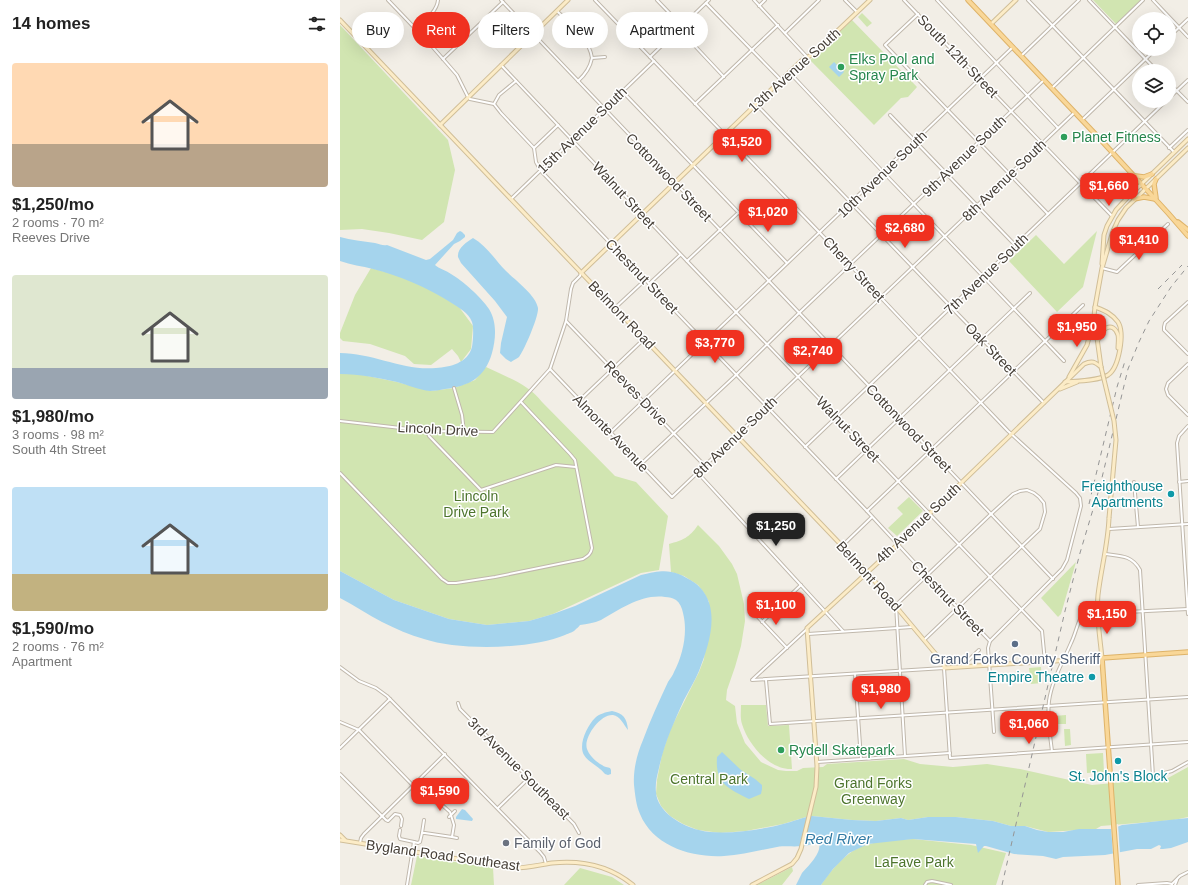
<!DOCTYPE html>
<meta charset="utf-8">
<style>
body{margin:0;font-family:Helvetica,sans-serif;background:#f2f2f2;color:#222;height:100vh;display:flex;flex-direction:column;font-size:15px;white-space:nowrap}
*{box-sizing:border-box;margin:0}
p{font-size:13px;color:#767676}
.icon{flex:none;width:22px;height:22px;fill:none;stroke:currentColor;stroke-width:2;stroke-linecap:round;stroke-linejoin:round}
.map{position:relative;flex:1;overflow:hidden}
.side{display:flex;flex-direction:column;background:#fff;width:340px}
.side>*{flex:none}
.hud{position:absolute;left:12px;top:12px;width:380px;height:36px;display:flex;gap:8px}
.buttons{position:absolute;left:792px;top:12px;display:grid;gap:8px}
.buttons a{display:grid;place-items:center;width:44px;height:44px;border-radius:50%;background:#fff;box-shadow:0 4px 16px #0002;font-size:20px}
.price{position:absolute;translate:-50% -34px;padding:0 9px;border-radius:8px;background:#f03120;color:#fff;font-size:13px;line-height:26px;filter:drop-shadow(0 1px 2px #0008)}
.price::after{content:'';position:absolute;left:50%;top:24px;width:12px;height:9px;margin-left:-6px;background:inherit;clip-path:polygon(0 0,100% 0,50% 100%)}
.price.selected{background:#222;color:#fff}
ul{padding:0;list-style:none}
li{display:grid;align-content:center;gap:8px;height:212px;padding:0 12px}
li span{display:grid;place-items:center;height:124px;border-radius:4px;color:#555}
li>.icon{margin-inline-start:auto}
span .icon{width:72px;height:72px;fill:#fffc;stroke-width:1}
li b{font-size:17px}
h2{display:flex;justify-content:space-between;align-items:center;height:48px;padding:0 12px;font-size:17px}
.pill{padding:0 14px;border-radius:18px;background:#fff;box-shadow:0 4px 16px #0002;font-size:14px;line-height:36px}
.pill.selected{background:#f03120;color:#fff}
main{display:flex;flex:1;min-height:0}
.map>svg:first-child{display:block}
.green{fill:#d1e5b1}
.water{fill:#a5d4ed}
.pier{fill:#f2eee6}
.lines{fill:none;stroke-linecap:round;stroke-linejoin:round}
.street-casing{stroke:#c0b8ac;stroke-width:4}
.secondary-casing{stroke:#d0be98;stroke-width:5}
.primary-casing{stroke:#deb369;stroke-width:5.5}
.street{stroke:#fff;stroke-width:2}
.secondary{stroke:#fcecc7;stroke-width:3}
.primary{stroke:#f9d798;stroke-width:3.5}
.rail{stroke:#959595;stroke-width:1;stroke-dasharray:5 5;stroke-linecap:butt}
.secondary-bridge-casing{stroke:#d0be98;stroke-width:5;stroke-linecap:butt}
.secondary-bridge{stroke:#fcecc7;stroke-width:3}
.leisure-dot{fill:#2e9e5b;stroke:#fff;stroke-width:1.5}
.culture-dot{fill:#0f9aa8;stroke:#fff;stroke-width:1.5}
.service-dot{fill:#5c6f8a;stroke:#fff;stroke-width:1.5}
.worship-dot{fill:#6b7280;stroke:#fff;stroke-width:1.5}
.labels{text-anchor:middle;dominant-baseline:central;stroke-width:3;stroke-linejoin:round;paint-order:stroke}
.street-label{font-size:14px;fill:#453e36;stroke:#fff}
.leisure-label{font-size:14px;fill:#27864d;stroke:#fff;text-anchor:start}
.culture-label{font-size:14px;fill:#0d838f;stroke:#fff;text-anchor:end}
.park-label{font-size:14px;fill:#4c742c;stroke:#fff}
.service-label{font-size:14px;fill:#4e5e75;stroke:#fff}
.worship-label{font-size:14px;fill:#5b616d;stroke:#fff;text-anchor:start}
.water-label{font-size:15px;font-style:italic;fill:#327ba4;stroke:#fff}
</style>
<main>
<section class="side">
<h2>14 homes<svg class="icon" aria-label="filters" viewBox="0 0 24 24"><path d="M4 7h16M4 17h16"/><circle cx="9" cy="7" r="2"/><circle cx="15" cy="17" r="2"/></svg></h2>
<ul>
<li><span style="background:linear-gradient(#ffd9b3 65%,#b9a48a 0)"><svg class="icon" aria-label="home" viewBox="0 0 24 24"><path d="M3 11l9-7 9 7M6 9v11h12V9"/></svg></span><div><b>$1,250/mo</b><p>2 rooms · 70 m²</p><p>Reeves Drive</p></div></li>
<li><span style="background:linear-gradient(#dfe7d0 75%,#9aa5b1 0)"><svg class="icon" aria-label="home" viewBox="0 0 24 24"><path d="M3 11l9-7 9 7M6 9v11h12V9"/></svg></span><div><b>$1,980/mo</b><p>3 rooms · 98 m²</p><p>South 4th Street</p></div></li>
<li><span style="background:linear-gradient(#bfe0f5 70%,#c2b280 0)"><svg class="icon" aria-label="home" viewBox="0 0 24 24"><path d="M3 11l9-7 9 7M6 9v11h12V9"/></svg></span><div><b>$1,590/mo</b><p>2 rooms · 76 m²</p><p>Apartment</p></div></li>
</ul>
</section>
<div class="map">
<svg width="848" height="885" viewBox="0 0 848 885">
<rect width="100%" height="100%" fill="#f2eee6"/>
<g class="green">
<path d="M753 0H801L776 24Z"/>
<path d="M522 13 532 23 527 27 518 17Z"/>
<path d="M512 20 577 87 568 97 561 98 534 125 470 60Z"/>
<path d="M0 25 108 140 115 170 104 222 82 240 49 233 22 229 0 230Z"/>
<path d="M757 231 743 287 717 312 669 261 696 235 724 264Z"/>
<path d="M31 268 53 274 77 283 98 294 119 307 133 326 131 349 121 362 118 356 112 349 91 365 74 364 65 356 30 344 3 341 0 338V333L15 295Z"/>
<path d="M146 367C166 377 189 384 202 402L275 476 296 482 328 516 319 570 301 573 213 614 189 621 147 625 109 619 54 600 0 571V374H18L57 382 91 391 114 388 135 380Z"/>
<path d="M569 497 583 511 557 536 548 528 563 514 557 508Z"/>
<path d="M358 525 379 546 392 564 397 574 404 604 405 621 401 646 395 667 387 690 386 700 395 706 397 723 405 743 421 762 438 770 446 771H457L463 768 483 767 487 764 564 759 580 764 613 767 647 764 680 769 752 785 828 778 848 767V817L834 820 761 826 756 829 708 832 685 826H671L653 821 616 817H588L568 820 561 818 536 821 512 820 472 816 466 817 443 824 406 831 380 833 358 830 343 824 330 816 321 806 316 794 317 780 322 754 330 730 359 672 364 659 369 602 364 593 358 585 344 576 331 572 329 544C343 540 349 538 358 525Z"/>
<path d="M736 562 721 614 718 617 701 598Z"/>
<path d="M701 667 702 683 691 684 689 668Z"/>
<path d="M401 705H426L428 726 449 725 452 769C429 770 408 744 402 724 400 718 401 711 401 705Z"/>
<path d="M726 715V724H714V716Z"/>
<path d="M724 729H730L731 745 725 746Z"/>
<path d="M763 753 764 772 747 773 746 754Z"/>
<path d="M573 839 631 845 666 853 656 885H481C492 869 507 850 527 845 541 840 558 840 573 839Z"/>
<path d="M77 856 153 868 154 885H71Z"/>
<path d="M452 867 453 871 442 885H417Z"/>
<path d="M240 868 272 877 284 885H224Z"/>
</g>
<g class="water">
<path d="M494 62 504 72 499 77 489 67Z"/>
<path d="M120 231 122 232 125 235V237L120 241 114 244 95 265C99 269 106 270 111 274 123 281 141 297 149 309 157 322 156 338 152 353 145 378 129 386 105 389 100 390 94 391 90 391 79 390 68 385 57 382 38 378 20 374 0 374V353C33 353 63 371 96 368 110 367 128 363 132 347 133 342 134 327 132 322 129 313 118 307 110 302 86 287 60 276 33 269 22 266 11 265 0 261V237C11 240 23 241 35 243 40 244 43 246 47 245L86 260 90 259 113 240 117 233Z"/>
<path d="M133 238C147 246 155 260 166 271 175 280 196 295 198 308 199 316 184 351 179 357 177 359 173 360 171 362L166 359 160 353 161 343 167 317 155 301 121 263C120 261 119 259 118 257 117 248 127 242 133 238Z"/>
<path d="M0 571 54 600 109 619 147 625 189 621 213 614 235 606 301 575C325 569 334 569 355 583 362 588 368 597 370 606 375 627 367 650 359 671 355 681 349 690 344 700 334 722 324 744 319 768 317 776 315 784 316 792 317 812 342 826 359 830 381 836 421 830 443 824 453 822 462 817 472 816L512 820 536 821 561 818 568 820 588 817H616L653 821 671 826H685L697 830 708 832H723L739 829H772L782 825 848 818V842L831 848 823 849H820L821 846 819 845 811 849H797L765 855 723 857 716 859 703 856 674 854 646 846H644L638 853 636 844 573 839 528 844 509 853 493 869 481 885H456C458 881 460 877 462 873 468 866 482 853 479 843L476 842C466 849 449 845 437 847 420 850 402 855 384 856 352 858 313 846 300 814 296 805 295 794 294 785 293 770 297 754 303 740 310 721 319 701 328 682 330 679 333 675 334 672 343 655 348 632 343 613 342 608 340 603 336 600 333 598 329 597 325 597 301 594 281 609 261 620 254 623 247 624 240 625 239 626 238 628 236 629 234 632 229 633 225 635 193 649 119 651 84 639 70 635 56 629 42 622 28 615 14 605 0 598Z"/>
<path d="M272 711C283 713 287 718 288 730 284 725 280 716 273 715 260 714 243 738 247 749 249 755 256 762 262 765 264 767 268 767 270 768L271 770V774L268 775 265 774C259 766 249 763 244 755 238 745 247 726 255 718 259 714 266 712 272 711Z"/>
<path d="M382 752 401 770 415 779 422 785V789L421 794 409 799C388 788 375 784 377 757Z"/>
<path d="M122 809 125 810 133 819 132 821 116 819V817Z"/>
</g>
<path class="pier" d="M778 824 780 854 773 855 771 827Z"/>
<g class="lines">
<defs>
<g id="street">
<path d="M48 0 90 44 117 75 128 97 130 99 154 104 161 113 194 148 196 162 201 171 527 511 587 576 650 641"/>
<path d="M161 0 713 579"/>
<path d="M255 0 479 232 579 338 668 431 736 493 740 498 741 506 727 560 722 569 650 641 648 648 654 732"/>
<path d="M317 0 342 26"/>
<path d="M414 0 467 57"/>
<path d="M505 0 517 12"/>
<path d="M564 0 772 216"/>
<path d="M597 0 718 128"/>
<path d="M688 0 834 152"/>
<path d="M749 0 817 71"/>
<path d="M813 0 848 37"/>
<path d="M366 3 441 80"/>
<path d="M419 6 425 0"/>
<path d="M217 11C231 25 249 38 252 58"/>
<path d="M578 14 545 45 708 214"/>
<path d="M75 29C84 21 97 12 98 0"/>
<path d="M339 29 384 77"/>
<path d="M445 33 479 0"/>
<path d="M829 37 848 19"/>
<path d="M681 56 739 0"/>
<path d="M310 57 369 0"/>
<path d="M103 59 163 2"/>
<path d="M161 65 347 261 702 631 705 662"/>
<path d="M449 72 546 175 724 361"/>
<path d="M238 81C246 74 250 68 252 58L265 57"/>
<path d="M829 83 848 102"/>
<path d="M712 88 803 0"/>
<path d="M282 91 447 263"/>
<path d="M829 98 848 80"/>
<path d="M154 104 159 95 176 81"/>
<path d="M355 104 438 25"/>
<path d="M416 104 611 307 704 403"/>
<path d="M550 115 675 245"/>
<path d="M742 120 816 49"/>
<path d="M194 148 218 125"/>
<path d="M829 148 848 130"/>
<path d="M171 199 314 61"/>
<path d="M347 261 398 213"/>
<path d="M762 268 777 272 828 224"/>
<path d="M309 284 340 255"/>
<path d="M848 302 825 323 824 327V330L848 354"/>
<path d="M275 308 305 280"/>
<path d="M226 321 365 466"/>
<path d="M848 364 828 383 826 389 828 395 848 415"/>
<path d="M210 369 332 497 734 113"/>
<path d="M114 388 122 415 124 432"/>
<path d="M240 400 304 339"/>
<path d="M0 421 87 431 153 432 210 369 226 321 231 289 233 283 240 276 241 273"/>
<path d="M848 426 839 436 837 443 848 614"/>
<path d="M87 431 89 436 141 490 216 465 236 467"/>
<path d="M271 432 673 47"/>
<path d="M465 447 826 101"/>
<path d="M301 464 394 377 459 313 704 80"/>
<path d="M0 473 102 579 108 583H116L155 577 243 559C248 556 251 554 252 548L235 460 230 454 181 402"/>
<path d="M358 473 503 631"/>
<path d="M496 479 690 293"/>
<path d="M794 482 798 527"/>
<path d="M839 482 848 481"/>
<path d="M527 511 743 305"/>
<path d="M769 529 848 524"/>
<path d="M502 546 532 517"/>
<path d="M765 554C780 556 792 555 800 570L813 776 832 771 848 762"/>
<path d="M415 614 447 648"/>
<path d="M422 622 461 585"/>
<path d="M468 634 572 627"/>
<path d="M622 666 639 650"/>
<path d="M0 667 19 681 36 688 47 696 200 852 204 857 206 864"/>
<path d="M515 674 521 759"/>
<path d="M413 679 467 629"/>
<path d="M412 680 604 668 610 758 848 742"/>
<path d="M426 680 430 724 848 697"/>
<path d="M118 703 120 709 234 824 239 833"/>
<path d="M0 722 19 730 86 799 101 804 110 812 114 825 112 837 85 833H82L84 820"/>
<path d="M0 748 50 699"/>
<path d="M712 751C710 736 707 716 709 701 712 680 723 662 731 643 735 635 737 625 741 617L746 614 848 609"/>
<path d="M565 756 556 605 651 514 673 494 680 491 687 490 694 493 699 497 704 503 705 512 700 529 584 640"/>
<path d="M477 762 610 753"/>
<path d="M0 774 46 820 48 821 55 814 60 815 62 819 61 826"/>
<path d="M158 808 189 778"/>
<path d="M109 817 115 811"/>
<path d="M60 830 59 836 60 839 74 842"/>
<path d="M112 837 117 838"/>
<path d="M20 843 21 838 24 834 105 754"/>
<path d="M832 884 840 876 848 872"/>
<path d="M67 885 74 842 78 843 80 842 82 833"/>
<path d="M585 885 587 882 592 881 611 885"/>
<path d="M798 885 827 883 832 884"/>
<path d="M835 885 837 880"/>
</g>
<g id="secondary">
<path d="M0 20 527 572 604 664V668L762 658C760 638 756 615 758 595 761 569 768 544 769 518"/>
<path d="M651 24 676 0"/>
<path d="M100 125 228 0"/>
<path d="M762 264 764 235 767 226 776 210 787 198 848 139"/>
<path d="M241 273 461 61 473 54 530 0"/>
<path d="M758 340C760 329 773 320 778 335 779 339 778 344 778 348"/>
<path d="M761 367 754 316 755 307 762 268 773 231 778 220 786 208 848 148"/>
<path d="M729 377 747 345 754 318"/>
<path d="M725 382C738 381 758 381 768 375 779 368 785 333 778 322 771 313 765 311 755 307"/>
<path d="M720 389 737 382"/>
<path d="M0 835 5 840"/>
<path d="M0 840 175 868C187 868 199 865 212 863 241 860 270 866 293 885"/>
<path d="M412 885 452 864 457 858 461 849 476 787 477 766 467 628 557 545 744 364C752 360 755 362 761 367"/>
</g>
<g id="primary">
<path d="M628 0 760 139 828 213 848 236"/>
<path d="M796 176 804 177 812 174"/>
<path d="M793 191 796 184 794 176"/>
<path d="M816 198 814 184 816 179"/>
<path d="M794 199 804 197 815 199"/>
<path d="M838 222 848 230"/>
<path d="M778 885 762 658 848 652"/>
</g>
</defs>
<use href="#street" class="street-casing"/>
<use href="#secondary" class="secondary-casing"/>
<use href="#primary" class="primary-casing"/>
<use href="#street" class="street"/>
<use href="#secondary" class="secondary"/>
<use href="#primary" class="primary"/>
<g class="rail">
<path d="M818 289 842 265"/>
<path d="M749 504 777 387 785 361"/>
<path d="M662 885 725 611 740 553 760 486 788 369 799 342 809 321 831 287 848 266"/>
</g>
<defs>
<path id="secondary-bridge" d="M761 367 774 421 776 440 769 518"/>
</defs>
<use href="#secondary-bridge" class="secondary-bridge-casing"/>
<use href="#secondary-bridge" class="secondary-bridge"/>
</g>
<g class="leisure-dot">
<circle cx="501" cy="67" r="4"/>
<circle cx="724" cy="137" r="4"/>
<circle cx="441" cy="750" r="4"/>
</g>
<g class="culture-dot">
<circle cx="831" cy="494" r="4"/>
<circle cx="752" cy="677" r="4"/>
<circle cx="778" cy="761" r="4"/>
</g>
<circle class="service-dot" cx="675" cy="644" r="4"/>
<circle class="worship-dot" cx="166" cy="843" r="4"/>
<g class="labels">
<g class="street-label">
<text transform="translate(618 56) rotate(46)">South 12th Street</text>
<text transform="translate(454 70) rotate(-42)">13th Avenue South</text>
<text transform="translate(242 130) rotate(-44)">15th Avenue South</text>
<text transform="translate(624 156) rotate(-44)">9th Avenue South</text>
<text transform="translate(542 174) rotate(-44)">10th Avenue South</text>
<text transform="translate(329 177) rotate(46)">Cottonwood Street</text>
<text transform="translate(664 180) rotate(-44)">8th Avenue South</text>
<text transform="translate(284 195) rotate(47)">Walnut Street</text>
<text transform="translate(514 269) rotate(47)">Cherry Street</text>
<text transform="translate(646 274) rotate(-44)">7th Avenue South</text>
<text transform="translate(302 276) rotate(46)">Chestnut Street</text>
<text transform="translate(282 315) rotate(46)">Belmont Road</text>
<text transform="translate(651 349) rotate(46)">Oak Street</text>
<text transform="translate(296 393) rotate(46)">Reeves Drive</text>
<text transform="translate(569 428) rotate(46)">Cottonwood Street</text>
<text transform="translate(98 429) rotate(3)">Lincoln Drive</text>
<text transform="translate(508 429) rotate(46)">Walnut Street</text>
<text transform="translate(271 433) rotate(46)">Almonte Avenue</text>
<text transform="translate(395 437) rotate(-44)">8th Avenue South</text>
<text transform="translate(578 523) rotate(-43)">4th Avenue South</text>
<text transform="translate(529 576) rotate(48)">Belmont Road</text>
<text transform="translate(608 598) rotate(46)">Chestnut Street</text>
<text transform="translate(179 768) rotate(45)">3rd Avenue Southeast</text>
<text transform="translate(103 855) rotate(8)">Bygland Road Southeast</text>
</g>
<g class="leisure-label">
<text x="509" y="59">Elks Pool and<tspan x="509" dy="16">Spray Park</tspan></text>
<text x="732" y="137">Planet Fitness</text>
<text x="449" y="750">Rydell Skatepark</text>
</g>
<g class="culture-label">
<text x="823" y="486">Freighthouse<tspan x="823" dy="16">Apartments</tspan></text>
<text x="744" y="677">Empire Theatre</text>
<text x="778" y="776" text-anchor="middle">St. John's Block</text>
</g>
<g class="park-label">
<text x="136" y="496">Lincoln<tspan x="136" dy="16">Drive Park</tspan></text>
<text x="369" y="779">Central Park</text>
<text x="533" y="783">Grand Forks<tspan x="533" dy="16">Greenway</tspan></text>
<text x="574" y="862">LaFave Park</text>
</g>
<g class="service-label">
<text x="675" y="659">Grand Forks County Sheriff</text>
</g>
<g class="worship-label">
<text x="174" y="843">Family of God</text>
</g>
<g class="water-label">
<text x="498" y="838">Red River</text>
</g>
</g>
</svg>
<div class="buttons">
<a><svg class="icon" aria-label="locate" viewBox="0 0 24 24"><circle cx="12" cy="12" r="6"/><path d="M12 2v4M12 18v4M2 12h4M18 12h4"/></svg></a>
<a><svg class="icon" aria-label="layers" viewBox="0 0 24 24"><path d="M12 4l9 5-9 5-9-5zM3 14l9 5 9-5"/></svg></a>
</div>
<b class="price" style="left:402px;top:163px">$1,520</b>
<b class="price" style="left:769px;top:207px">$1,660</b>
<b class="price" style="left:428px;top:233px">$1,020</b>
<b class="price" style="left:565px;top:249px">$2,680</b>
<b class="price" style="left:799px;top:261px">$1,410</b>
<b class="price" style="left:737px;top:348px">$1,950</b>
<b class="price" style="left:375px;top:364px">$3,770</b>
<b class="price" style="left:473px;top:372px">$2,740</b>
<b class="price selected" style="left:436px;top:547px">$1,250</b>
<b class="price" style="left:436px;top:626px">$1,100</b>
<b class="price" style="left:767px;top:635px">$1,150</b>
<b class="price" style="left:541px;top:710px">$1,980</b>
<b class="price" style="left:689px;top:745px">$1,060</b>
<b class="price" style="left:100px;top:812px">$1,590</b>
<div class="hud">
<a class="pill">Buy</a>
<a class="pill selected">Rent</a>
<a class="pill">Filters</a>
<a class="pill">New</a>
<a class="pill">Apartment</a>
</div>
</div>
</main>
